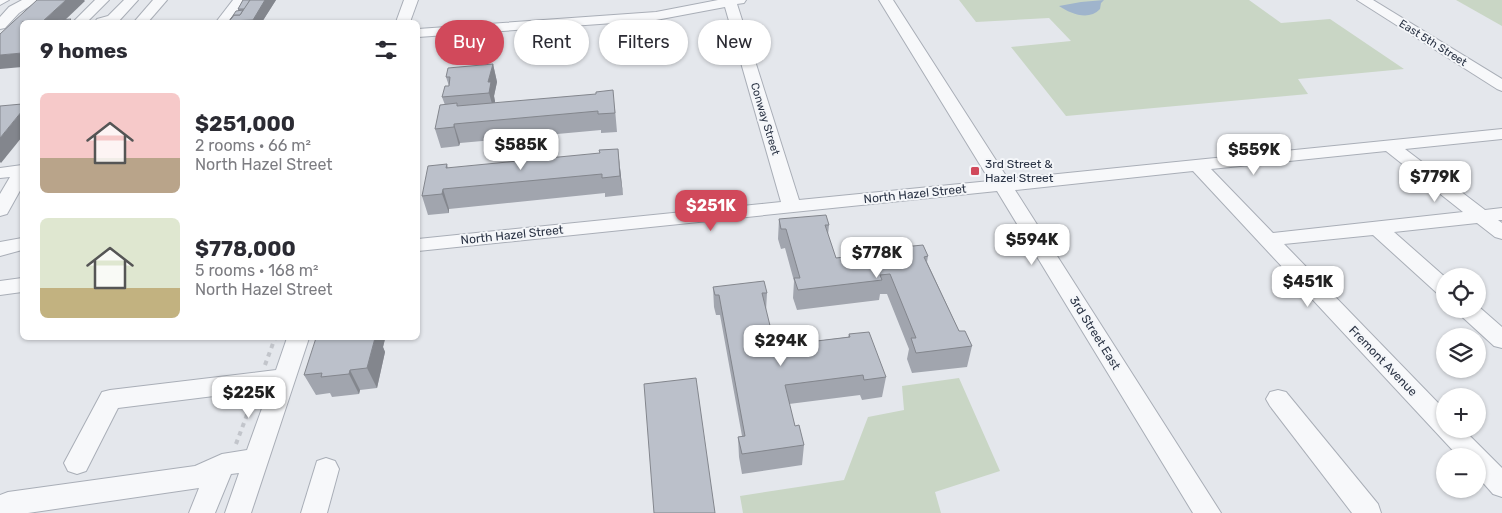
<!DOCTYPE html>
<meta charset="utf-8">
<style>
body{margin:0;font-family:Rubik,sans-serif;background:#f7f7f7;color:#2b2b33;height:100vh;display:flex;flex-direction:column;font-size:19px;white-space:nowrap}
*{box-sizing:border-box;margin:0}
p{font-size:16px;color:#7c7c81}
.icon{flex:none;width:28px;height:28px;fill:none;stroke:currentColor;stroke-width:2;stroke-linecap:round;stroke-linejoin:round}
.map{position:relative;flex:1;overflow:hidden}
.side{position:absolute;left:20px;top:20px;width:400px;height:320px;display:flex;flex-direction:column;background:#fff;border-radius:8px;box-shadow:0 1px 4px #0004}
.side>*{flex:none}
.top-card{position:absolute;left:435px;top:20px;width:475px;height:45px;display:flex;gap:10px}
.controls{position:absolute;left:1436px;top:268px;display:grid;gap:10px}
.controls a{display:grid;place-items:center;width:50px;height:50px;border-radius:50%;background:#fff;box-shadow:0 1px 4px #0004;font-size:25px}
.price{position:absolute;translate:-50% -42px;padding:0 11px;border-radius:10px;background:#fff;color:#222;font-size:16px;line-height:32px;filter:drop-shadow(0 1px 2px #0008)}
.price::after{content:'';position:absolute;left:50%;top:30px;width:15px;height:11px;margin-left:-8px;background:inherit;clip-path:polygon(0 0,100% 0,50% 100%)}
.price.selected{background:#d1495b;color:#fff}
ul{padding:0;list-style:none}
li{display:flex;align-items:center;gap:15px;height:125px;padding:0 20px}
li span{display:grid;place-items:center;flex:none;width:140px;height:100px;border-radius:8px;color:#555}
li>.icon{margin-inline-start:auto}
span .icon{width:60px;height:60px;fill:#fffc;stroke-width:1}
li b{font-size:21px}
h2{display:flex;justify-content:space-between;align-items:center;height:60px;padding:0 20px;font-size:21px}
.pill{padding:0 18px;border-radius:22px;background:#fff;box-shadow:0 1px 4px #0004;font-size:18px;line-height:45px}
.pill.selected{background:#d1495b;color:#fff}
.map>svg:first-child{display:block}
.green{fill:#c9d6c5}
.water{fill:#9fb4cc}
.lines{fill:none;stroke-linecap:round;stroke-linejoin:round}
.minor-casing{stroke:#a9aeb7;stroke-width:2}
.path{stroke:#c2c5cb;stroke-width:4;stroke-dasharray:4.5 4.5;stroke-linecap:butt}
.minor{fill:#f7f8fa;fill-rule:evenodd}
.wall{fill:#a1a5ae}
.shaded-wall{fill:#83868d}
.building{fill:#bbc0ca;stroke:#83868d}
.poi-dot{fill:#d1495b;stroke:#f4f6f9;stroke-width:2}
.labels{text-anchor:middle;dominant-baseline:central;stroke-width:4;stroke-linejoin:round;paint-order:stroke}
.far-street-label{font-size:11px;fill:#2b3445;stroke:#f4f6f9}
.poi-label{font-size:12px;fill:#2b3445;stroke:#f4f6f9;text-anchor:start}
.street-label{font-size:12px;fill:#2b3445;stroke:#f4f6f9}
</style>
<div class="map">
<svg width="1502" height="513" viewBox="0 0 1502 513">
<rect width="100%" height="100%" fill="#e4e7ec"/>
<g class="green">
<path d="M959 0H1249L1281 23 1330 19 1404 69 1298 79 1308 94 1066 116 1011 47 1071 41 1049 18 976 22Z"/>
<path d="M1456 0H1502V26Z"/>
<path d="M959 378 1000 471 935 492 941 513H743L740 496 844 480 868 417 904 410 902 386Z"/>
</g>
<path class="water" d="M1104 0 1101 3 1100 9C1089 21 1071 14 1059 6L1081 2Z"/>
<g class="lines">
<defs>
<g id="minor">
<path d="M0 0H9L0 5Z"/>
<path d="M22 0H39L19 13 5 28 0 29V17L9 7Z"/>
<path d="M95 0H109L87 22H73Z"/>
<path d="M124 0H138L118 22H95L97 19 108 16Z"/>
<path d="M153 0H167L148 22H134Z"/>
<path d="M233 0H247L230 22H216Z"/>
<path d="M404 0H418L410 22H396Z"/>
<path d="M718 0H746L744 3 737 4 799 200 990 181 879 0H893L1008 179 1502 129V139L1405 149 1485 210 1502 208V220H1498L1502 223V239L1495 237 1477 223 1394 232 1445 277V296L1438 294 1373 235 1284 244 1445 410V429H1463L1502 468V497L1493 494 1478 477V456H1458L1193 171 1015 190 1221 513H1193L997 191 418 251V239L781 202 725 7 656 20 418 37V29L656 12ZM1386 151 1463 212 1273 233 1211 169Z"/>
<path d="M1357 0H1373L1502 79V91L1497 89Z"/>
<path d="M22 165V187L7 214 0 216V194L10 177 0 178V168Z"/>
<path d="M22 238V250L0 256V242Z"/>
<path d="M22 278V292L0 295V281Z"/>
<path d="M1478 306 1502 327V348L1494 346 1459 314 1456 309H1478Z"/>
<path d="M287 338H309L251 513H225L239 473 231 474 215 513H189L199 488 28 513H0V495L8 492 195 466 222 454 247 450 269 389 118 408 86 471 77 474 68 471 64 463 102 392 110 390 276 370Z"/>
<path d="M1278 390 1286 392 1378 504 1381 513H1352L1270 406 1266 399 1270 392Z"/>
<path d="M326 458 335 461 339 469 327 513H301L317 461Z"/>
</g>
</defs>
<use href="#minor" class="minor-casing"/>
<g class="path">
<path d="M265 365 275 338"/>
<path d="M236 444 253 399"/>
</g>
<use href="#minor" class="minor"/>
</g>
<g class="wall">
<path d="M243 0H276L262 22H230L229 21 238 11V9Z"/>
<path d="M493 64 497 82 494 96 495 103 615 109 617 132 601 133V130L460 143 459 146 441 148 435 129 445 105 442 97 449 86 446 77Z"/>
<path d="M447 164 448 168H620L623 195 605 197V193L449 209V213L428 215 422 196Z"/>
<path d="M779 219 829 225 828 235 836 258 843 257V253L928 256 927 262 959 331 972 346 967 367 912 373 907 359 909 349 887 294H880L879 300 797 310 793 298 794 281 785 248 781 249 778 239Z"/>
<path d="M713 287 767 293 766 311 775 346 848 337 849 334 886 377 882 397 862 400 860 395 789 404 795 426 804 445 802 465 742 474 739 457 738 437 742 436 720 315H716L714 307Z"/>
<path d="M321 338H388L385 339 383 347 385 352 377 388 360 390 359 394 332 397 330 393 316 395 304 375Z"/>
</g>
<g class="shaded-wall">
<path d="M66 0H84L85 1 63 22 43 21Z"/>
<path d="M265 0H276L262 22H254L253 20Z"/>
<path d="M22 53V67L0 69V55Z"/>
<path d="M493 64 497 82 494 96 495 101 494 111 489 93 488 82Z"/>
<path d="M22 111V137L1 163 0 162V138Z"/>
<path d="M454 124 460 143 459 146 454 127Z"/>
<path d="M618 149 620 168 623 195 620 176Z"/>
<path d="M443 189 449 209V213L442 194Z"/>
<path d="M375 338H384L385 339 383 347 385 352 377 388 367 368Z"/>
<path d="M350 370 360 390 359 394 349 374Z"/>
</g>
<g class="building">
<path d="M37 0H66L43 21 71 19 68 22H22V53L0 55V34Z"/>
<path d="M243 0H250L245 9H238Z"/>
<path d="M250 0H265L253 20 229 21 234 15H240Z"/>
<path d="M243 10 240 15H234L230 20 236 11Z"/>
<path d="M493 64 488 82H491L489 93 442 97 445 86H449L450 77H446L448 68Z"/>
<path d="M613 90 615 113 598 114V111L454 124V127L435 129 440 105 457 103V106L596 94V92Z"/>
<path d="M22 104V111L0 138V106Z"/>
<path d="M618 149 620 176 602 178V174L443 189 442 194 422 196 428 166 447 164 446 168 600 153 599 150Z"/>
<path d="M826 215 829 225H825L836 258 845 257 843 253 923 245 928 256 924 257 959 331H965L972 346 916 353 911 338H916L890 274 880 275 882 280 798 290 794 278H800L786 229H781L779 219Z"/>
<path d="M764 281 767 293H762L775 346 850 337 849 334 869 332 886 377 864 380 863 375 785 385 795 426 799 425 804 445 742 454 738 437 745 436 719 295H715L713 287Z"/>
<path d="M316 338H375L367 368 350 370 349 374 321 377 322 373 304 375Z"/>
<path d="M696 378 715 513H654L644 384Z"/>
</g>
<rect class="poi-dot" x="970" y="166" width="10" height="10" rx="2.5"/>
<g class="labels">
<g class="far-street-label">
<text transform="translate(1433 43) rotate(32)">East 5th Street</text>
<text transform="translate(765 119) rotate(73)">Conway Street</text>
</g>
<g class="poi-label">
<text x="985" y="164">3rd Street &amp;<tspan x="985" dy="14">Hazel Street</tspan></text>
</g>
<g class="street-label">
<text transform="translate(915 194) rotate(-6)">North Hazel Street</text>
<text transform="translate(512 235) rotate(-6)">North Hazel Street</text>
<text transform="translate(1095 333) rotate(58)">3rd Street East</text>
<text transform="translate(1383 361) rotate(46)">Fremont Avenue</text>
</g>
</g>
</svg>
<div class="controls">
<a><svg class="icon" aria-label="locate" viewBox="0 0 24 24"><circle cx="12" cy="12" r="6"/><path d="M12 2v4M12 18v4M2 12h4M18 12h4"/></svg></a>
<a><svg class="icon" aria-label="layers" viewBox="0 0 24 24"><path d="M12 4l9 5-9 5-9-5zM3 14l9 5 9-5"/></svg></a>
<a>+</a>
<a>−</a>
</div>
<b class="price" style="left:521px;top:171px">$585K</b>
<b class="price" style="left:1254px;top:176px">$559K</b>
<b class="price" style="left:1435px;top:203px">$779K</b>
<b class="price selected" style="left:711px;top:232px">$251K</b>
<b class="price" style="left:1032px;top:266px">$594K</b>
<b class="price" style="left:877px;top:279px">$778K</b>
<b class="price" style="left:1308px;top:308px">$451K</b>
<b class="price" style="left:781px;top:367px">$294K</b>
<b class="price" style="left:249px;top:419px">$225K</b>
<div class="top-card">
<a class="pill selected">Buy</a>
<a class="pill">Rent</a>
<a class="pill">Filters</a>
<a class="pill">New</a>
</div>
<section class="side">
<h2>9 homes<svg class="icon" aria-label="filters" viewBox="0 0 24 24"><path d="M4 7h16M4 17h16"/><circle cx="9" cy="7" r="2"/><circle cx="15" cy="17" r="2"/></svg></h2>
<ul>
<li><span style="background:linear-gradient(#f6c9c9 65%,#b9a48a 0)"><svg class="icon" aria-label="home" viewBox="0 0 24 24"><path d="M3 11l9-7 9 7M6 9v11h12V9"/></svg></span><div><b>$251,000</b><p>2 rooms · 66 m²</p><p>North Hazel Street</p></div></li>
<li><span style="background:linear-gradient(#dfe7d0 70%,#c2b280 0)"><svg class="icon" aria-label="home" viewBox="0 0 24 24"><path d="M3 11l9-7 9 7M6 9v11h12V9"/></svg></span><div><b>$778,000</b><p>5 rooms · 168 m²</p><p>North Hazel Street</p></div></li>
</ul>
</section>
</div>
